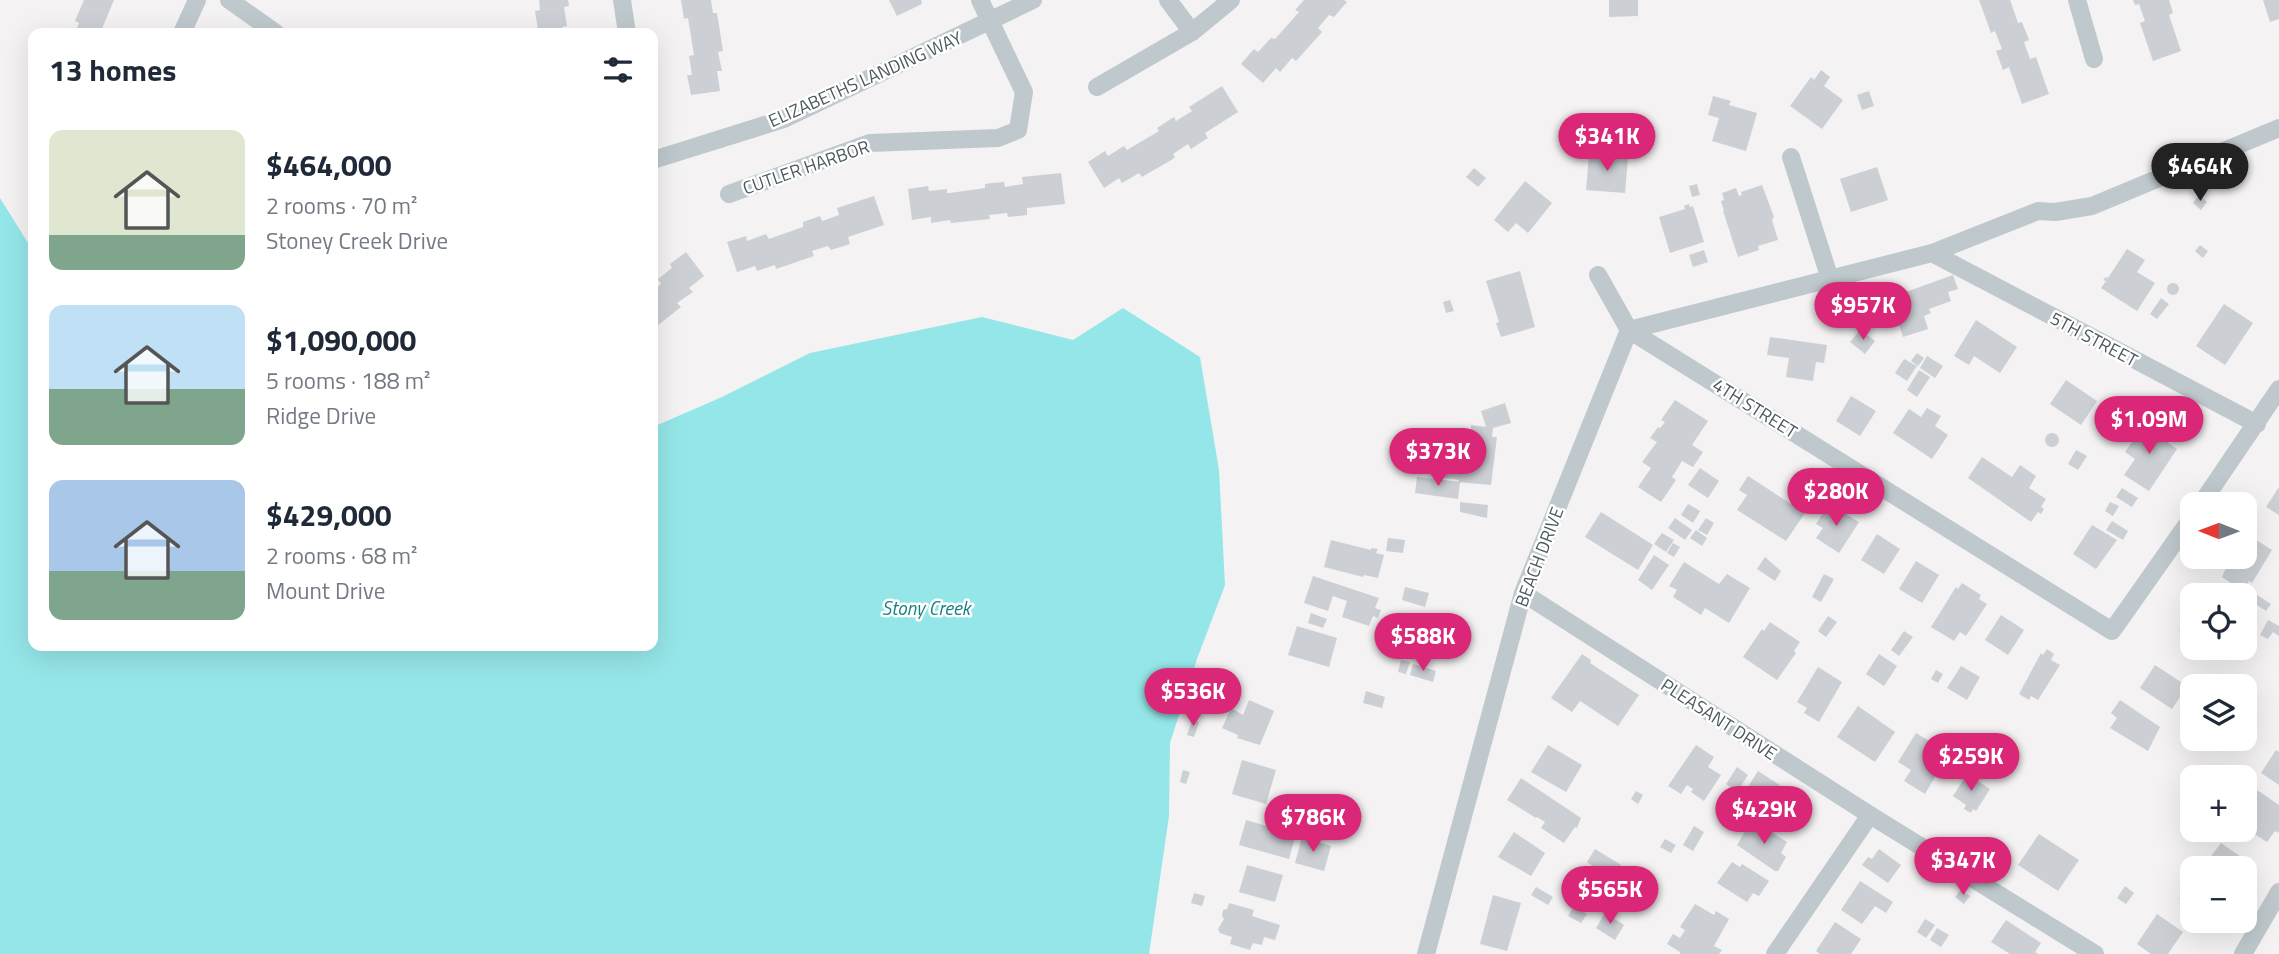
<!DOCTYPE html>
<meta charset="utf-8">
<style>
body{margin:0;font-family:"Titillium Web",sans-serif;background:#f6f6f7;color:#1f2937;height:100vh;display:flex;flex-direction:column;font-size:26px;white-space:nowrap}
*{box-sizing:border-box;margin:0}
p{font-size:23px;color:#747a83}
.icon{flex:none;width:38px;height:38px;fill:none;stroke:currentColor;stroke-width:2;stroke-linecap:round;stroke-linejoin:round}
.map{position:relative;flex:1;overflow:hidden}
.panel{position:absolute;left:28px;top:28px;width:630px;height:623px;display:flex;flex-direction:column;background:#fff;border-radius:14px;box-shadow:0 7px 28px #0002}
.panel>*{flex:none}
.needle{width:46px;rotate:271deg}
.fabs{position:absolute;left:2180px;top:492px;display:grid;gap:14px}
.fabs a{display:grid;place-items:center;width:77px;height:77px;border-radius:14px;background:#fff;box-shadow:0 7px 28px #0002;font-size:35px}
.price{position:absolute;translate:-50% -60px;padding:0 16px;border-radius:24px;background:#db2777;color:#fff;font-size:23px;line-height:46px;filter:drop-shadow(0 2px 4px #0008)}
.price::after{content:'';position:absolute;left:50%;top:42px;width:21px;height:16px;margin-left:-10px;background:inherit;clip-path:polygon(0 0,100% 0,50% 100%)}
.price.selected{background:#222;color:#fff}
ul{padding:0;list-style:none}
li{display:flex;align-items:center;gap:21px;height:175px;padding:0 21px}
li span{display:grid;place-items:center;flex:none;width:196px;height:140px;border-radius:14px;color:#555}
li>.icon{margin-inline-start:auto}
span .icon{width:84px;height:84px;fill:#fffc;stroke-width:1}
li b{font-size:30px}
h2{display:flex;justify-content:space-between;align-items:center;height:84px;padding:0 21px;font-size:30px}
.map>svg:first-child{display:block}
.water{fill:#95e6e8}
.building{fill:#ccd0d4}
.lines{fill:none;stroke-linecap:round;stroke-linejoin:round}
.street{stroke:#bfc9cd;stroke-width:18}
.labels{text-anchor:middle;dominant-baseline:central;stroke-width:5;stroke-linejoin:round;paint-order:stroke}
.street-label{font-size:18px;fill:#4b595f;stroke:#fff}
.water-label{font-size:19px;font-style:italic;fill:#157f82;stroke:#fff}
</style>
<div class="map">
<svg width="2279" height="954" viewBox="0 0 2279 954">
<rect width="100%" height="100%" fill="#f4f2f3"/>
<path class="water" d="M0 198 33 251V646H653V427L722 397 810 353 982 317 1073 340 1123 308 1200 357 1219 470 1225 585 1197 659 1170 743 1169 816 1149 954H0Z"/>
<g class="building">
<path d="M84 0H114L101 31 106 33H75L79 23 75 21Z"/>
<path d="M539 0H568L569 6 564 7 567 26 562 27 563 33H535V30H538L535 11 540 10Z"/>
<path d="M681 0H711L713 13H717L723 51 718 52 722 71H717L720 91 691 95 687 75H692L689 56 694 55 688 18 684 19Z"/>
<path d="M889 0H921L922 4 897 16Z"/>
<path d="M1304 0H1344L1347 2 1334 17 1329 15 1318 28 1322 32 1296 61 1292 58 1280 72 1276 68 1263 83 1241 64 1254 49 1258 52 1271 38 1275 39 1299 12 1295 10Z"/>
<path d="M1609 0H1638V16L1609 17Z"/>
<path d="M1979 0H2010L2018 23 2022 22 2029 40 2024 42 2030 59 2036 57 2049 94 2022 104 2009 67 2003 70 1996 51 2002 49 1995 31 1991 33Z"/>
<path d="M2133 0H2169L2173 13 2169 15 2181 51 2153 61 2140 23 2145 21 2139 4 2135 5Z"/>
<path d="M2263 0H2279V19L2270 22Z"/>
<path d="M1821 70 1830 77 1824 86 1843 100 1822 129 1790 106 1811 77 1814 80Z"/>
<path d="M1222 86 1238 112 1205 133 1208 138 1206 139 1191 149 1188 144 1173 154 1175 157 1173 159 1142 177 1139 173 1122 183 1119 178 1104 188 1088 162 1105 151 1108 156 1124 146 1127 150 1159 131 1157 128 1174 117 1176 121 1192 111 1189 107Z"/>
<path d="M1869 91 1874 106 1862 110 1857 95Z"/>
<path d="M1713 96 1731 101 1729 105 1757 113 1746 151 1712 141 1719 118 1708 115Z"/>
<path d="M1592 127 1615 128 1614 139 1591 138Z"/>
<path d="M1594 150 1606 151 1605 156 1628 158 1625 193 1586 190 1589 155 1594 156Z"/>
<path d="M1877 167 1888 200 1851 212 1840 179Z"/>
<path d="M1474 168 1486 178 1478 187 1466 177Z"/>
<path d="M1061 173 1065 204 1027 208V215L1008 217 1007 213 989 215 990 219 951 223 950 220 931 223V217L912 220 908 189 928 186 929 191 947 189V193H950L985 188V184L992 183 1004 182 1005 187 1023 184 1022 177Z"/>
<path d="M1525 181 1552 203 1528 233 1516 223 1508 232 1494 220Z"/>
<path d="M1697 184 1700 195 1692 197 1689 186Z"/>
<path d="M1762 185 1774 217 1772 220 1778 240 1758 246 1759 250 1738 257 1723 211H1724L1721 201 1724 200 1722 193 1736 188 1739 196 1742 195 1741 192Z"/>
<path d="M2199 195 2207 202 2201 210 2193 203Z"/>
<path d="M874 196 884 225 848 237 850 244 831 250 828 246 812 251 814 256 776 269 775 265 757 271 755 266 737 272 727 242 746 236 747 241 766 234 769 239 803 227V222L820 216 822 221 839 215 837 208Z"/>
<path d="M1689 204 1690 207 1693 206 1704 242 1670 253 1659 217 1685 209 1684 206Z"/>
<path d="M2200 245 2208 251 2203 258 2195 251Z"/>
<path d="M2127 249 2145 260 2137 272 2155 283 2137 311 2101 288 2106 281 2103 280 2106 277 2108 278Z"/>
<path d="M1704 250 1708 262 1693 267 1689 255Z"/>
<path d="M686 252 704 276 689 288 693 292 677 303 681 307 653 329V290L661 284 658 279 672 268 670 264Z"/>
<path d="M1520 271 1535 327 1501 337 1496 323 1499 322 1486 281Z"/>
<path d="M1953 275 1958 289 1948 292 1951 301 1929 309 1931 313 1924 316 1928 329 1903 337 1899 325 1891 328 1881 301Z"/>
<circle cx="2173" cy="289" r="6"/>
<path d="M2161 298 2169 304 2157 319 2150 314Z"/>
<path d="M1450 300 1454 311 1446 313 1443 302Z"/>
<path d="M2224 304 2253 323 2225 365 2196 346Z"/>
<path d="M1976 320 2017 347 2000 373 1974 356 1969 365 1954 356Z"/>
<path d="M1860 330 1875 341 1865 354 1850 342Z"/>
<path d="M1770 337 1827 345 1824 363 1816 362 1813 381 1786 377 1789 358 1767 355Z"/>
<path d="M1917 353 1924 358 1918 366 1911 361Z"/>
<path d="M1927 356 1943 366 1935 378 1920 368Z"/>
<path d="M1904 359 1917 366 1907 381 1895 373Z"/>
<path d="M1919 370 1930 377 1917 397 1907 390Z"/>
<path d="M2066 380 2097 401 2081 425 2050 404Z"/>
<path d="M1851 396 1876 411 1860 436 1836 421Z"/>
<path d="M1675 400 1708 421 1692 445 1703 452 1693 467 1682 461 1672 477 1676 480 1661 502 1638 487 1651 468 1642 462 1657 442 1650 438 1658 427 1660 428 1665 422 1661 420Z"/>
<path d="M1505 403 1511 423 1493 428 1492 437H1497L1491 485 1458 482 1459 480 1441 477 1445 448 1462 450 1464 433H1471V425L1486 427 1481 411Z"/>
<path d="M1927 408 1941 416 1935 426 1948 435 1932 459 1893 433 1909 409 1921 417Z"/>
<path d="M2146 422 2169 438 2167 442 2177 449 2149 491 2124 475 2135 459 2125 452Z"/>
<circle cx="2052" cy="440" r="7"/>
<path d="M2076 450 2087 456 2078 470 2068 464Z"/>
<path d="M1982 457 2012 477 2020 465 2036 476 2029 488 2046 499 2041 507 2044 509 2041 514 2038 512 2031 522 1968 478Z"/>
<path d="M1700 468 1719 481 1708 498 1688 485Z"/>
<path d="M1748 476 1805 513 1786 541 1737 510 1747 495 1739 490Z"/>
<path d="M1417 477 1460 482 1458 499 1415 493Z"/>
<path d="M2279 487V515L2266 507Z"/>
<path d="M2122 488 2138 498 2132 507 2116 497Z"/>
<path d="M1460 502 1488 505 1487 518 1460 512Z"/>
<path d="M2110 502 2119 506 2113 516 2105 511Z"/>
<path d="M1688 504 1700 511 1693 523 1681 515Z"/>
<path d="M1829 504 1859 522 1839 553 1816 538 1823 528 1816 524Z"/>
<path d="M1601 512 1653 545 1638 570 1585 537Z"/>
<path d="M1675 518 1692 530 1685 540 1668 528Z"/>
<path d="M1706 518 1714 523 1707 535 1698 530Z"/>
<path d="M2112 521 2128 531 2123 540 2106 530Z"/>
<path d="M2092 525 2117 540 2096 569 2073 554Z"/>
<path d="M1696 530 1707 538 1702 546 1690 538Z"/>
<path d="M1662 533 1674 540 1666 552 1654 544Z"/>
<path d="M2245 533 2272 550 2252 583 2249 581 2243 591 2222 577 2231 556H2245Z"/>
<path d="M1877 534 1900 549 1884 574 1861 560Z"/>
<path d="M1388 538 1405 540 1403 553 1386 551Z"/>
<path d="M1331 540 1371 550V548L1378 549 1376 553 1384 555 1378 578 1364 575 1363 577 1324 567Z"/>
<path d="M1673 543 1680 547 1674 557 1667 553Z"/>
<path d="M1654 555 1669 565 1652 590 1638 580Z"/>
<path d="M1765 557 1781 571 1775 581 1757 569Z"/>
<path d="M1916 561 1939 575 1922 603 1899 589Z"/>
<path d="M1684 562 1719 584 1727 574 1750 588 1729 623 1705 608 1701 615 1673 597 1677 590 1669 586Z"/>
<path d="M1824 574 1834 579 1821 602 1812 597Z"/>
<path d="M1313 576 1379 598 1375 608 1381 610 1378 618 1373 616 1369 626 1342 617 1347 601 1333 596 1328 611 1304 603Z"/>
<path d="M1962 583 1981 595 1979 599 1987 604 1966 636 1960 632 1954 641 1931 627 1956 587 1958 589Z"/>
<path d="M1405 587 1429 593 1425 607 1402 600Z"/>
<path d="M2257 595 2271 604 2266 611 2252 602Z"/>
<path d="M2193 610V641L2179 632Z"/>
<path d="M1311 613 1327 619 1323 628 1308 623Z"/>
<path d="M2001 615 2024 630 2008 655 1985 640Z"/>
<path d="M1828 616 1837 622 1826 637 1818 631Z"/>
<path d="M2268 620 2279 626V636L2273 632 2268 639 2260 635Z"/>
<path d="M1770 622 1800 642 1794 651 1796 653 1777 680 1743 657 1762 629 1764 631Z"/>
<path d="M1297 626 1337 638 1329 667 1288 655Z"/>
<path d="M1904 631 1913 637 1899 656 1891 650Z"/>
<path d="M1405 637 1420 640 1417 649 1403 645Z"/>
<path d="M2047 649 2054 654 2051 660 2060 665 2038 700 2031 696 2029 700 2019 694 2041 653 2043 655Z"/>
<path d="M1582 654 1591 660 1590 663 1639 695 1618 726 1580 701 1572 712 1551 698Z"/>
<path d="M1879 654 1897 666 1884 686 1866 674Z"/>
<path d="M1401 660 1410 662 1406 674 1398 672Z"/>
<path d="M1413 664 1436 671 1433 682 1410 675Z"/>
<path d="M2155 665 2187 686 2172 709 2140 688Z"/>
<path d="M1961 666 1980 677 1967 700 1947 688Z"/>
<path d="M1818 667 1842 682 1819 722 1804 713 1807 708 1797 702Z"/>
<path d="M1936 670 1943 674 1938 683 1931 679Z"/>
<path d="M1366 691 1385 697 1382 708 1363 703Z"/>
<path d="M1249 700 1274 711 1260 745 1237 738 1238 735 1222 728 1231 708 1243 715Z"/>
<path d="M2120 700 2160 727 2148 751 2110 728 2117 718 2111 713Z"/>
<path d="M1858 706 1895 732 1875 762 1837 737Z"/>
<path d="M1192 720 1199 722 1194 737 1187 735Z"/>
<path d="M1916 733 1949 753 1925 794 1904 781 1911 770 1898 762Z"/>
<path d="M1548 745 1582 765 1566 792 1531 772Z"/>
<path d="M1696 745 1714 757 1708 767 1721 775 1704 801 1691 792 1693 789 1687 785 1681 794 1668 786Z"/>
<path d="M2276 750 2279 752V785L2261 773Z"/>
<path d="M1242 760 1276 770 1266 804 1232 794Z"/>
<path d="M1737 767 1748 775 1737 792 1726 784Z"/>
<path d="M1183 770 1190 772 1186 784 1180 782Z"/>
<path d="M1758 771 1807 803 1800 814 1791 809 1781 824 1741 798Z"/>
<path d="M1967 774 1990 789 1976 811 1973 809 1971 813 1964 809 1966 805 1953 796Z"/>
<path d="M2245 775 2257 784 2254 788 2279 805V831L2278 833 2275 831 2267 842 2245 828Z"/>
<path d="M1521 778 1581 818 1577 828 1575 827 1564 843 1541 828 1545 822 1537 817 1536 818 1507 800Z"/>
<path d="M1636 791 1643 795 1638 804 1631 799Z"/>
<path d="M1314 806 1329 811 1324 826 1304 820 1308 808 1313 809Z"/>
<path d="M1246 820 1270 827 1274 822 1283 824 1284 831 1296 834 1289 859 1239 845Z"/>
<path d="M1752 820 1787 842 1781 853 1786 857 1778 871H1775L1737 845Z"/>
<path d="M1694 826 1704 832 1693 851 1683 845Z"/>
<path d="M2232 830 2242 831 2237 840 2228 835Z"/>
<path d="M1514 832 1545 853 1531 876 1498 857Z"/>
<path d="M2039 834 2079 860 2058 891 2018 865Z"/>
<path d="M1302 837 1331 846 1324 871 1295 863Z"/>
<path d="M1665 839 1676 845 1671 853 1660 847Z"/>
<path d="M2221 843 2244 859 2237 868H2202Z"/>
<path d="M1595 849 1621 865 1612 880 1587 862Z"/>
<path d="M1879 849 1901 865 1888 883 1862 865 1868 857 1872 859Z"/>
<path d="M1732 862 1740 867 1742 864 1769 881 1759 896 1753 893 1747 902 1717 883Z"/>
<path d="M1247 865 1283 875 1275 902 1239 892Z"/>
<path d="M2190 867 2193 869V909L2179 899 2188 886 2180 880Z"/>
<path d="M1860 881 1893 902 1886 913 1875 906 1862 924 1841 910Z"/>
<path d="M2125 886 2134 893 2126 904 2117 898Z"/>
<path d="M1536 887 1553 897 1548 905 1531 895Z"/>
<path d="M1961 890 1970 896 1964 904 1955 897Z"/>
<path d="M1194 893 1205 896 1202 906 1191 903Z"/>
<path d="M1583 894 1593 901 1587 909 1578 902Z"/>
<path d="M1493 895 1521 903 1507 951 1480 944Z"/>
<path d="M1229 903 1254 910 1252 916 1280 925 1275 940 1264 937 1262 945 1253 943 1250 950 1230 944 1232 937 1220 933 1218 929 1224 919 1222 916 1223 910 1227 909Z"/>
<path d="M1695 904 1714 915 1716 911 1729 919 1714 946 1722 950 1719 954H1680V952L1667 944 1673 934 1680 938 1685 930 1680 927Z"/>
<path d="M1574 906 1587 914 1581 923 1568 916Z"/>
<path d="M1605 913 1624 925 1615 940 1596 928Z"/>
<path d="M2157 914 2183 932 2168 954H2151L2137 944Z"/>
<path d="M1925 919 1935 925 1926 938 1917 932Z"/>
<path d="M2006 920 2041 943 2035 952 2038 954H2010L1991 942Z"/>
<path d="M1835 922 1861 939 1851 954H1820L1816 951Z"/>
<path d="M1937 928 1949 935 1941 947 1930 940Z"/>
</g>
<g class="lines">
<g class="street">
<path d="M229 0 276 33"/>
<path d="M622 0 627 33"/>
<path d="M1168 0 1192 32"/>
<path d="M2077 0 2094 59"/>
<path d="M182 33 197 0"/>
<path d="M1097 87 1192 32 1231 0"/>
<path d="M1791 157 1830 279"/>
<path d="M653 160 784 119 1033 0"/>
<path d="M729 194 870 143 998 138 1018 130 1024 92 980 0"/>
<path d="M1932 253 2257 424"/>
<path d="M1598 275 1629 330 2112 631 2193 516"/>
<path d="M2201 504 2279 389"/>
<path d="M1523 593 1870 815 2095 954"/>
<path d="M1426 954 1523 593 1629 330 1932 253 2038 211 2055 212 2092 206 2279 128"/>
<path d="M1775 954 1870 815"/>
<path d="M2243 954 2279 892"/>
</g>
</g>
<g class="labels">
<g class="street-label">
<text transform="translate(865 79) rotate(-24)">ELIZABETHS LANDING WAY</text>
<text transform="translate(806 167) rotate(-19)">CUTLER HARBOR</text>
<text transform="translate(2094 339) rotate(28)">5TH STREET</text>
<text transform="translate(1755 408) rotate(32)">4TH STREET</text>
<text transform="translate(1539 557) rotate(-69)">BEACH DRIVE</text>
<text transform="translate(1719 719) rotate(33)">PLEASANT DRIVE</text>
</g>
<g class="water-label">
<text x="926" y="607">Stony Creek</text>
</g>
</g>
</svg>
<div class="fabs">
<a><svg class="needle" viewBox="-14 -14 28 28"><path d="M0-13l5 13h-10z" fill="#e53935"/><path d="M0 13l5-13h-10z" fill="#747a83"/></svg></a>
<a><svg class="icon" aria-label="locate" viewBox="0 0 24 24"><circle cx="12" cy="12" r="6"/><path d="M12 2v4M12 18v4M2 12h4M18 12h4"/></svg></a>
<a><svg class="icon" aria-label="layers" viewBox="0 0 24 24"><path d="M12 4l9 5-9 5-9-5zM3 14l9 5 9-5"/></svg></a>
<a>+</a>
<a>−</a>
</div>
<b class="price" style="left:1607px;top:173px">$341K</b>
<b class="price selected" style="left:2200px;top:203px">$464K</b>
<b class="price" style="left:1863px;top:342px">$957K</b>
<b class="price" style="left:2149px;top:456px">$1.09M</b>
<b class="price" style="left:1438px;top:488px">$373K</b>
<b class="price" style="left:1836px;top:528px">$280K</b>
<b class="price" style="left:1423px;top:673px">$588K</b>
<b class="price" style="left:1193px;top:728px">$536K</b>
<b class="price" style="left:1971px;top:793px">$259K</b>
<b class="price" style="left:1764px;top:846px">$429K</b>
<b class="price" style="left:1313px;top:854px">$786K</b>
<b class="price" style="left:1963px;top:897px">$347K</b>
<b class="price" style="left:1610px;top:926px">$565K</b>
<section class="panel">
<h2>13 homes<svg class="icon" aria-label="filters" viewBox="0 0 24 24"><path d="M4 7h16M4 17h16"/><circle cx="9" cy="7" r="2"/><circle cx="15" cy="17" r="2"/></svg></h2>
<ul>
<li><span style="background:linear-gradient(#dfe7d0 75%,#7fa58c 0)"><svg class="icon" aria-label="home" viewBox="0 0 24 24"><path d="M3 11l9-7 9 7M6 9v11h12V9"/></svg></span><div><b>$464,000</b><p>2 rooms · 70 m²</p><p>Stoney Creek Drive</p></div></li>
<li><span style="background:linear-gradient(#bfe0f5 60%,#7fa58c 0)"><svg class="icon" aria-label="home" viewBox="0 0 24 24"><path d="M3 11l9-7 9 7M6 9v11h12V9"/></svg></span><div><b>$1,090,000</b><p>5 rooms · 188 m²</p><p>Ridge Drive</p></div></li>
<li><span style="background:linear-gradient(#a9c7e8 65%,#7fa58c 0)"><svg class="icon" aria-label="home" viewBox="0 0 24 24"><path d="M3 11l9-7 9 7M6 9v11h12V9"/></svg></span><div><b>$429,000</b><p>2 rooms · 68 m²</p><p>Mount Drive</p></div></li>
</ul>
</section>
</div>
